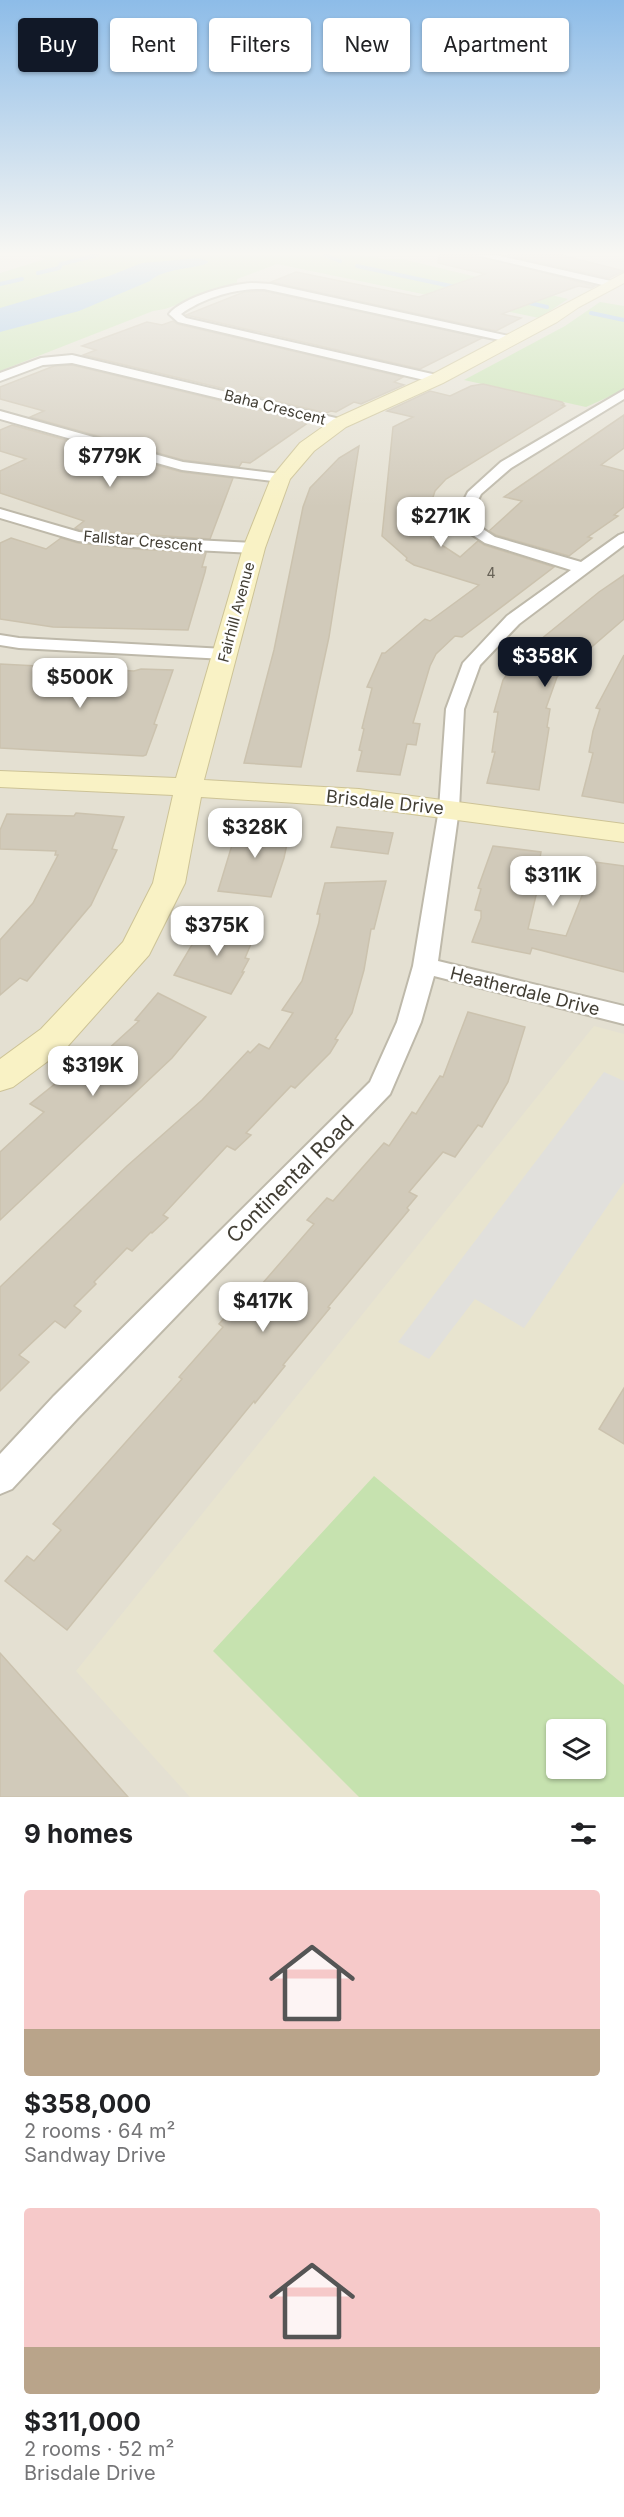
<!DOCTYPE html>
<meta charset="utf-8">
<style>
body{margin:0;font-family:Inter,sans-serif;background:#f2f2f2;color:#202124;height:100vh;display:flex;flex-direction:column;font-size:22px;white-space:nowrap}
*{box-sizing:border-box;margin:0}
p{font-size:20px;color:#757577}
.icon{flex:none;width:33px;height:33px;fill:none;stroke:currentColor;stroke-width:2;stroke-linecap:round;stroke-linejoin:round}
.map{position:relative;height:1797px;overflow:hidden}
.side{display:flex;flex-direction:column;background:#fff;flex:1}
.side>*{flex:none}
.hud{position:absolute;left:18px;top:18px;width:588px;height:54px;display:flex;gap:12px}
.controls{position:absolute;left:546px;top:1719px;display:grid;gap:12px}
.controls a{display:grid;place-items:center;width:60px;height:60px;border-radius:6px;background:#fff;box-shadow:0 2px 4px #0004;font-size:30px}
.price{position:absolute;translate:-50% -51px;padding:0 14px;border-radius:12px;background:#fff;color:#222;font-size:20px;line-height:39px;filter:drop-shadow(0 2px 3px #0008)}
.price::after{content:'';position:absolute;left:50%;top:36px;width:18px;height:14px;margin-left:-9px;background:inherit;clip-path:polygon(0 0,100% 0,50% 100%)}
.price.selected{background:#111827;color:#fff}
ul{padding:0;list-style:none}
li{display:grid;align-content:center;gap:12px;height:318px;padding:0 24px}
li span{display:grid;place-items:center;height:186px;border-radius:6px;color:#555}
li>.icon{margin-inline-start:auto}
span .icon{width:108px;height:108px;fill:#fffc;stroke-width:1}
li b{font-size:26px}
h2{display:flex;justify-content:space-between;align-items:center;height:72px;padding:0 24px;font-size:26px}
.chip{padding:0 21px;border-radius:6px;background:#fff;box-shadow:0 2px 4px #0004;font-size:21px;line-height:54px}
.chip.selected{background:#111827;color:#fff}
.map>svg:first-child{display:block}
.residential{fill:#e4e0d2;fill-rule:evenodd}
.education{fill:#e8e4cf;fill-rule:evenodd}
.green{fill:#c6e2af;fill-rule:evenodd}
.parking{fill:#e1e0dc}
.water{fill:#a4c7e9}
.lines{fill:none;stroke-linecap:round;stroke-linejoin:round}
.stream{stroke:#a4c7e9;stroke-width:4}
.building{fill:#d1caba;stroke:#cbc2ae;stroke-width:1.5;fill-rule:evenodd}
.street-casing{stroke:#beb9aa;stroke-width:4}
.secondary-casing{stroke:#cdc396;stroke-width:2}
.street{fill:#fff;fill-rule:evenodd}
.secondary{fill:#f9f2c5;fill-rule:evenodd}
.labels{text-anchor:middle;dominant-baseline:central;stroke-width:5;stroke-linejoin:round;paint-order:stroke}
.far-number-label{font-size:14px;fill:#666156}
.far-street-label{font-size:15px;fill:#423e34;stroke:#fff}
.street-label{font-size:18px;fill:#423e34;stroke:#fff}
.near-street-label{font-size:21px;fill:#423e34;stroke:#fff}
</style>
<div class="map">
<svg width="624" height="1797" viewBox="0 0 624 1797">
<rect width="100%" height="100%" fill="#f0eee4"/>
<path class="residential" d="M0 255H610L624 258V1797H0ZM556 1730H596V1768H556Z"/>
<path class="education" d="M594 1026 624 1034V1797H190L76 1671ZM556 1730H596V1768H556Z"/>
<g class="green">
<path d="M32 255H363L384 259H402L568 299 539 318 277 264 237 279V283L165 309 153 311 0 371V273L46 259Z"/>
<path d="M600 302 624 306V390L586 407 464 380 565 326Z"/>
<path d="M374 1476 624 1685V1797H359L213 1651ZM556 1730H596V1768H556Z"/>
</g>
<path class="parking" d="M604 1072 624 1081V1182L524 1328 475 1299 429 1359 398 1342Z"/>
<path class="water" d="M198 258 208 261V263C190 270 164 268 150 281L79 311 0 332V308L109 276 142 263Z"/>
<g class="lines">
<g class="stream">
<path d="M325 255 340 261"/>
<path d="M357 266 460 288"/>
<path d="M38 273 59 268 61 264 97 255"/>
<path d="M0 284 22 279"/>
<path d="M521 301 547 307"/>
<path d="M591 313 624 320"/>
</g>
</g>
<g class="building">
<path d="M439 255H475L595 286 591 288 578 286 502 314 521 318 496 331 271 282 296 272 419 297 485 274 438 263Z"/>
<path d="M507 255H561L624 271 609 278Z"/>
<path d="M264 291 482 338 420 369 186 315 244 292Z"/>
<path d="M173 321 177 324 403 377 394 382 404 385 361 404 354 402 336 412 331 411 326 413 83 355 96 350 82 346 147 322 162 325Z"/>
<path d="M72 365 309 422 250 463 242 462 239 467 183 460 30 417 44 411 0 399V387L54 366Z"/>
<path d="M483 384 562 402 564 404 562 405 565 406 446 479 435 491 424 525 431 526V538L460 557 478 541 484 545 554 567 462 637 455 636 436 654 430 666 413 723 420 724 416 745 407 744 400 775 357 771 362 751 359 750 364 729 362 728 372 688 367 687 382 653H385L425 619 430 621 479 585 414 565 406 560 407 558 382 536 393 427 413 417 387 411 430 391 450 396 471 386Z"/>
<path d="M624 415V448L601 465 624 471V507L614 515 618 516 588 537 592 538 569 556 496 535 489 531 522 501 504 497Z"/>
<path d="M12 425 181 472 233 478 210 539 79 530 75 528 84 521 0 493V471L26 459 0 451V430Z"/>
<path d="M359 446 329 637 301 767 244 763 274 650 303 507 310 488 339 458Z"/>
<path d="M11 538 46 549 61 538 78 543 134 549 206 553 202 567H206L205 572 188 630 53 627 0 619V543Z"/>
<path d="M624 575V619L557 677 546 708 550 709 547 727 549 728 539 790 487 783 495 752H492L498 712H494L503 680 519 657 599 592Z"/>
<path d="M624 655V803L582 796 593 753 589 752 593 731 600 709 596 708Z"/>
<path d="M0 664 134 671 141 669 173 670 154 724 157 725 146 755 143 756 0 748Z"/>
<path d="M76 813 124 817 112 849 117 850 91 905 27 981 20 978 0 995V940L33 903 58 855H55L56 851 0 849V830L7 814 74 816Z"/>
<path d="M239 822 291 825 284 858 271 897 218 891Z"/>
<path d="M337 827 393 833 388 854 331 847Z"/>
<path d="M493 846 541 852 540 858 581 864V860L624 866V972L532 948 530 954 472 942 481 918V911L475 910 481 889 478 888ZM538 887 583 893 566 936 528 929Z"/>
<path d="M386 881 374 929H371L364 970 352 1013 335 1039 338 1040 330 1053 295 1088 291 1086 246 1133 251 1135 235 1150 227 1146 163 1215 168 1218 152 1233 151 1232 132 1251 127 1248 94 1282 96 1284 74 1306 81 1311 65 1328 55 1321 19 1355 29 1362 0 1391V1287L127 1166 202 1100 248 1051 250 1053 259 1044 269 1049 293 1013 282 1010 302 981 319 922 320 914H317L325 883Z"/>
<path d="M206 921 256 932 245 958 249 959 242 972H244L231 994 174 975Z"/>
<path d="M158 993 206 1017 172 1058 0 1220V1152L44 1112 30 1104 75 1068 83 1072 139 1021 135 1020Z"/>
<path d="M468 1012 525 1027 508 1082 482 1127 478 1125 455 1157 443 1152 409 1192 417 1196 407 1208 409 1210 328 1307 330 1308 283 1365 285 1366 255 1403 254 1401 67 1630 5 1581 27 1556 34 1561 61 1530 53 1524 182 1379 179 1377 223 1327 219 1324 236 1305 234 1304 248 1288 255 1292 314 1224 307 1220 327 1198 333 1201 384 1143 389 1146 412 1112 416 1114 440 1076 443 1077Z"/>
<path d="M624 1388V1444L599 1429Z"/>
<path d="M0 1653 68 1729 128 1797H0Z"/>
</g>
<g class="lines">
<defs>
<g id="street">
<path d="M477 255H496L611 281 616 284 611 287Z"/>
<path d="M252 283 271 284 513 337 519 340 513 343 264 289C236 288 203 298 181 314L186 318 441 376V382L437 383 178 322 169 314C183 297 230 284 252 283Z"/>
<path d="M72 355 340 419 347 423 340 427 72 363 43 365 0 381V373L41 358Z"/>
<path d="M624 390V399L511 468 481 494 473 510 474 523 495 537 581 562 619 535 624 533V545L519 624 480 665 464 709 459 809 438 961 624 1006V1024L434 976 421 1022 390 1094 77 1419 12 1489 0 1494V1454L53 1397 370 1082 397 1022 413 966 439 809 446 709 463 663 507 616 571 570 485 543 462 528 459 510 468 492 501 462Z"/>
<path d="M0 411 183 462 281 474 288 478 281 482 182 470 0 419Z"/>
<path d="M0 509 79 532 134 537 254 543 262 548 254 553 134 547 78 541 0 518Z"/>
<path d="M0 635 19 638 225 649 231 650 234 654 231 658 225 659 19 648 0 645Z"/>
</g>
<path id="secondary" d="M624 273V283L579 307 557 322 443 383 346 427 314 451 290 479 265 548 204 780 359 789 624 824V842L359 807 201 797 185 883 149 955 67 1047 13 1087 0 1091V1059L41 1029 123 942 153 883 173 795 0 787V771L176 778 243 548 271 478 300 443 334 419 431 375Z"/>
</defs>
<use href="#street" class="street-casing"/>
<use href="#secondary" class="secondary-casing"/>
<use href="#street" class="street"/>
<use href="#secondary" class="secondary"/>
</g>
<linearGradient id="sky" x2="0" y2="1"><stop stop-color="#8dbce8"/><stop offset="0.5" stop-color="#f8f7f3"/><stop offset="1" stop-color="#f8f7f3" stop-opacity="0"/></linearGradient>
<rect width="624" height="507" fill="url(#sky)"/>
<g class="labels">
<g class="far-number-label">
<text x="491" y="572">4</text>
</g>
<g class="far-street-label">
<text transform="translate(275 407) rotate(14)">Baha Crescent</text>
<text transform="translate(143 541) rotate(5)">Fallstar Crescent</text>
<text transform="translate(236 612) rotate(-75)">Fairhill Avenue</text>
</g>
<g class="street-label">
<text transform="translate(385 802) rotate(6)">Brisdale Drive</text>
<text transform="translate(525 991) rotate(14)">Heatherdale Drive</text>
</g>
<g class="near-street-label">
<text transform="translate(290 1179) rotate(-45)">Continental Road</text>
</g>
</g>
</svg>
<div class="controls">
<a><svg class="icon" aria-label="layers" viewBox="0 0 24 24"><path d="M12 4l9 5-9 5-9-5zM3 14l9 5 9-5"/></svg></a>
</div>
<b class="price" style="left:110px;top:488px">$779K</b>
<b class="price" style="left:441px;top:548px">$271K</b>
<b class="price selected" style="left:545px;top:688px">$358K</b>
<b class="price" style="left:80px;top:709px">$500K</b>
<b class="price" style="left:255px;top:859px">$328K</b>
<b class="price" style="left:553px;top:907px">$311K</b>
<b class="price" style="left:217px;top:957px">$375K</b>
<b class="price" style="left:93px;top:1097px">$319K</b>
<b class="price" style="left:263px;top:1333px">$417K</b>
<div class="hud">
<a class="chip selected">Buy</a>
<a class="chip">Rent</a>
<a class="chip">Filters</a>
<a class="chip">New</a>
<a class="chip">Apartment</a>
</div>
</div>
<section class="side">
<h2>9 homes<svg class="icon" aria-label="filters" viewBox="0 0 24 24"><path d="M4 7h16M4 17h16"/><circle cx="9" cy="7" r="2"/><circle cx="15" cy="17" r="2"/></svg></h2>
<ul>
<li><span style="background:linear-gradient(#f6c9c9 75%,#b9a48a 0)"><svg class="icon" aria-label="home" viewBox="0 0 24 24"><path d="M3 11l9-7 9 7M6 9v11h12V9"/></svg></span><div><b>$358,000</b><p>2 rooms · 64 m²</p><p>Sandway Drive</p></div></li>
<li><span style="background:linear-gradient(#f6c9c9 75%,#b9a48a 0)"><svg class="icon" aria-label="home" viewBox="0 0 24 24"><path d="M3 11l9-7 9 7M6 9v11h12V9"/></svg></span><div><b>$311,000</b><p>2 rooms · 52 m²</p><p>Brisdale Drive</p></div></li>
</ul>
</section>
